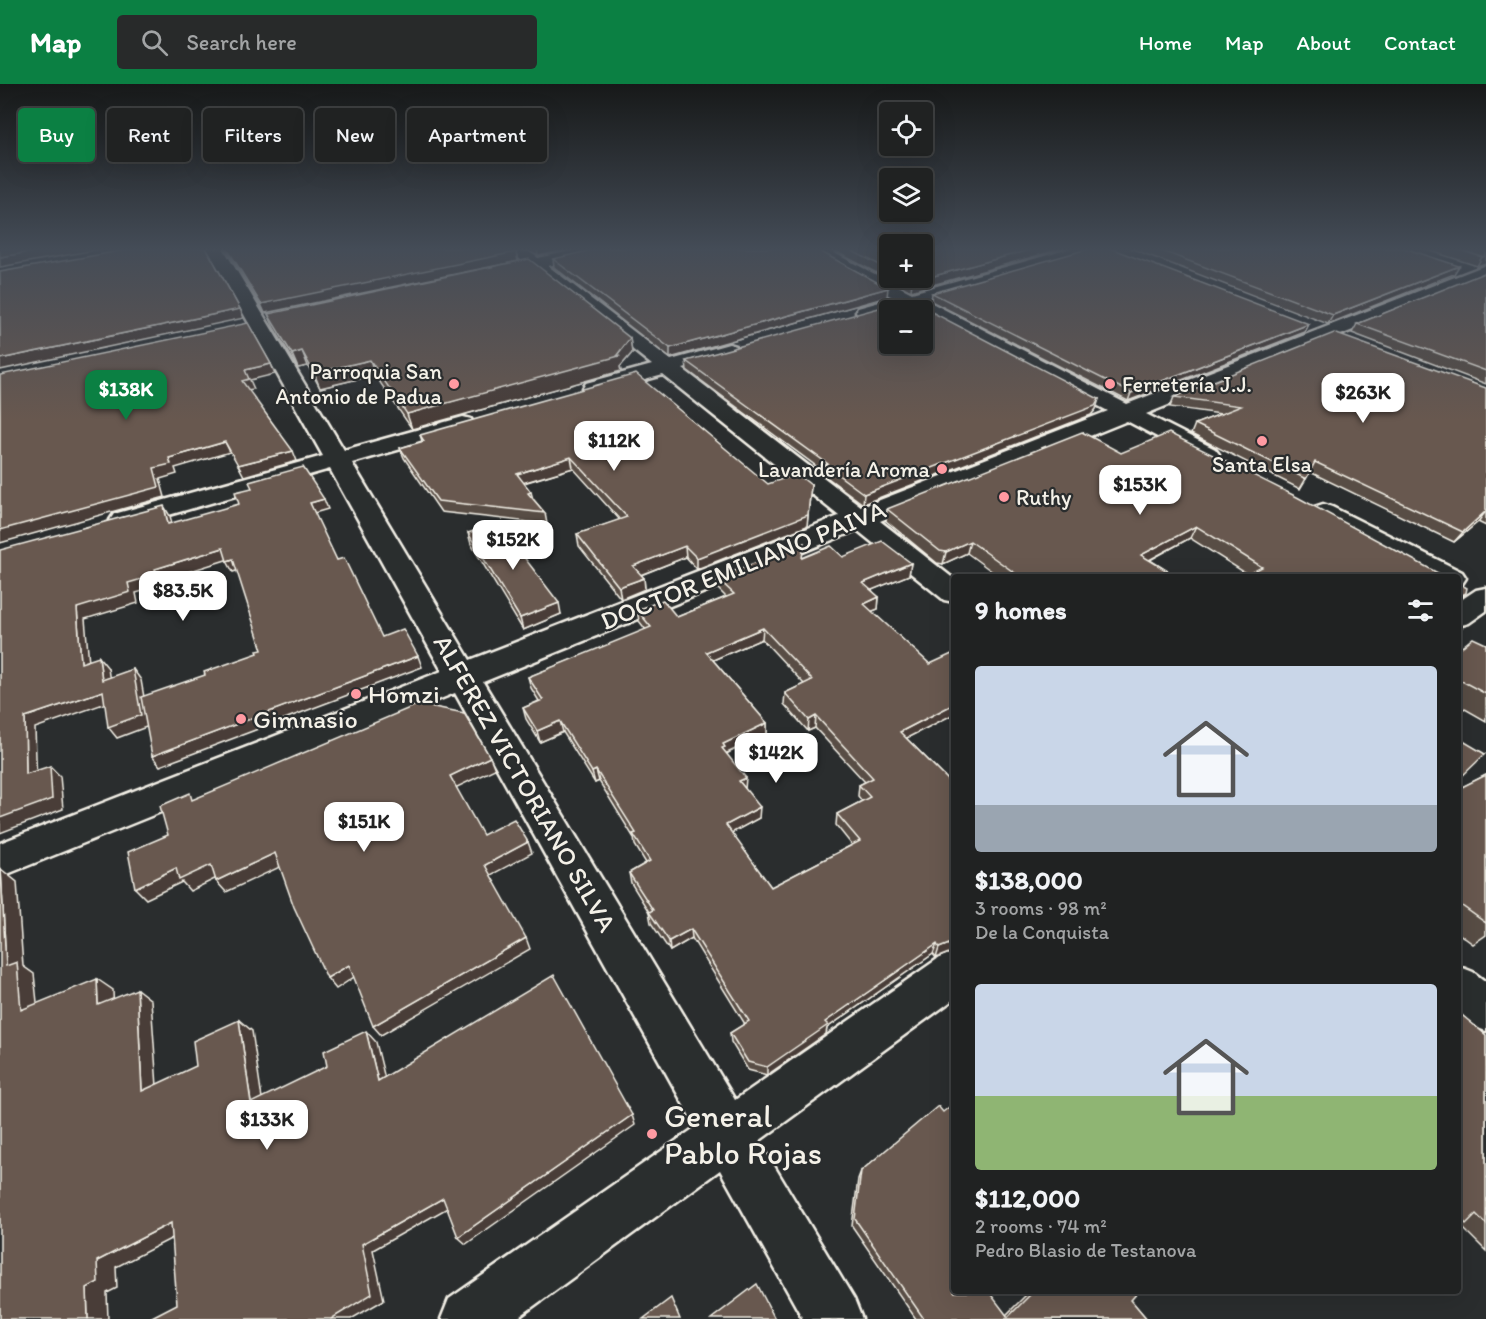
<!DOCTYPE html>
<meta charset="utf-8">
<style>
body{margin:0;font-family:Itim,sans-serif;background:#282a2a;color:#f1f3f6;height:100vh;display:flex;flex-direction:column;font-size:22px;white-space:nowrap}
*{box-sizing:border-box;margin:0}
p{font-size:20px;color:#a2a4a5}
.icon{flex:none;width:33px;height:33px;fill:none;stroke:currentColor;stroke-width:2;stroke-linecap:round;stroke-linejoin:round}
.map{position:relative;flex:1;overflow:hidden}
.panel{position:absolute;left:951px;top:490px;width:510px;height:720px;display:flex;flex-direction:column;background:#202222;border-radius:6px;box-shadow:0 6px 24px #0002,0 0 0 2px #3d3f40}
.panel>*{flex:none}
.guide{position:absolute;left:18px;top:24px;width:570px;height:54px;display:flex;gap:12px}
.fabs{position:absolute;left:879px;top:18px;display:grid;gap:12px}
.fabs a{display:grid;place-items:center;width:54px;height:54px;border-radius:6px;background:#202222;box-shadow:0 6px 24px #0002,0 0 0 2px #3d3f40;font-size:30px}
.price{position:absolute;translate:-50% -51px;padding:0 14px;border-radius:12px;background:#fff;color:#222;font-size:20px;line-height:39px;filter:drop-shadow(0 2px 3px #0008)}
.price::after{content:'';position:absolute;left:50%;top:36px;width:18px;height:14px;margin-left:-9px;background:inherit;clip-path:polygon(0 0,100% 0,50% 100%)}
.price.active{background:#0b8043;color:#fff}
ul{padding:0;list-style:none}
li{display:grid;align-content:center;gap:12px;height:318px;padding:0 24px}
li span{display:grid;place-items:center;height:186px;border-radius:6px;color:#555}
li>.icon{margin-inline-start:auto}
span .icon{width:108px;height:108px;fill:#fffc;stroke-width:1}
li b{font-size:26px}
h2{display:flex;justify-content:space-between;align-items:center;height:72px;padding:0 24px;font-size:26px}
.tag{padding:0 21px;border-radius:6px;background:#202222;box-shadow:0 6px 24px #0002,0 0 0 2px #3d3f40;font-size:21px;line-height:54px}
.tag.active{background:#0b8043;color:#fff}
header{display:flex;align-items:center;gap:36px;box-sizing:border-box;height:84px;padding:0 30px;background:#0b8043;color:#fff}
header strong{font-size:28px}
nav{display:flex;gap:33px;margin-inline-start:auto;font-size:21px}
.search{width:420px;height:54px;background:#282a2a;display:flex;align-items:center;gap:15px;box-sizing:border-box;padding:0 21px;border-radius:6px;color:#a2a4a5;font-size:22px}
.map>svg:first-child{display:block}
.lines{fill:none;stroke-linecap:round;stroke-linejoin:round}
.minor-casing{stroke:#f4f1e8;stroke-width:5}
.minor{fill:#2a2d2e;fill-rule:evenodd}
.wall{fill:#594d44;stroke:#f4f1e8;stroke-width:1.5;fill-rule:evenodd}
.shaded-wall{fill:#493e37;stroke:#f4f1e8;stroke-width:1.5}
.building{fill:#68594f;stroke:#f4f1e8;stroke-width:1.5;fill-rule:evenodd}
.poi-dot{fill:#ff9aa2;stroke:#2a2d2e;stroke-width:2}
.labels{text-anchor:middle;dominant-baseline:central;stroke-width:4.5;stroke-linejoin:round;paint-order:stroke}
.far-poi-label{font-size:22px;fill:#f4f1e8;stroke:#2a2d2e;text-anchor:end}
.street-label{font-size:26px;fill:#f4f1e8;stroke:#2a2d2e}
.poi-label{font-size:26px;fill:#f4f1e8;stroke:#2a2d2e;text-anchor:start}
.near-poi-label{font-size:32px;fill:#f4f1e8;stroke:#2a2d2e;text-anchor:start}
</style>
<header>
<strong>Map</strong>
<div class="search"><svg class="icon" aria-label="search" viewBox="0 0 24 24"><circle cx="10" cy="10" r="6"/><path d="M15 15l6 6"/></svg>Search here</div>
<nav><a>Home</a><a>Map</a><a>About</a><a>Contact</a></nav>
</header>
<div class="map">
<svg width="1486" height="1235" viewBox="0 0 1486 1235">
<rect width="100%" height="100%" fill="#2a2d2e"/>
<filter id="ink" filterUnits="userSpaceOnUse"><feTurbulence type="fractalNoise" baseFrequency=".0167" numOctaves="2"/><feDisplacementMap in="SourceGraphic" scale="12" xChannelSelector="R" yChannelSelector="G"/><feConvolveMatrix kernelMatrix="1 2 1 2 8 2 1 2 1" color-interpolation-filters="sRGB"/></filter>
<g filter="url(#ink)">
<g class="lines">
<defs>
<g id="minor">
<path d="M207 164H223L344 366 463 333 471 335 474 340 471 345 352 379 470 576 839 432 663 291 594 310 586 309 583 304 586 299 652 281 532 185 491 194 485 193 483 189 485 185 522 177 516 171 518 168H530L538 174 586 164H618L616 167 548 182 671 276 729 260 736 262 739 266 736 270 683 285 862 423 1108 327 922 229V226L908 222 865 234 858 232 856 228 858 224 894 214 803 164H824L912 209 1073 164H1100L1098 167 926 216 1127 320 1486 181V192L1146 330 1215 365 1219 370 1215 375 1207 377 1199 375 1127 337 880 437 954 495V518L944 516 857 446 483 598 735 1016 939 874 954 868V915L759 1057 854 1215 862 1235H803L720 1086 516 1235H441L449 1215 696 1043 455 609 0 793V759L442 587 330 385 123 444 114 442 110 436 114 430 323 372Z"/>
<path d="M1323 420 1332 423 1462 488 1466 494 1462 500 1458 501V494H1429L1314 433 1310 428 1314 423Z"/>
<path d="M1486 504V527L1469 539 1458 542V518L1476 506Z"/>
<path d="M1458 882 1473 888 1486 898V947L1470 941 1458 931Z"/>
</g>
</defs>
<use href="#minor" class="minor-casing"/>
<use href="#minor" class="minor"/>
</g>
<g class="wall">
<path d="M226 164H523L516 169 518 177 265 229Z"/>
<path d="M523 164H574L538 172Z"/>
<path d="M829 164H890V194H922L911 207Z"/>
<path d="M1130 164H1405L1454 190 1328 240Z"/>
<path d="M1422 164H1486V179L1477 182Z"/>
<path d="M553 175 887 213 670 274 554 183Z"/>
<path d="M1486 189V300L1352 249 1357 240Z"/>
<path d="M932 209 1309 240 1305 248 1128 317 931 217Z"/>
<path d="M922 223 1096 325 1091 331 863 420 824 391V388L687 286 686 277Z"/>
<path d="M268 230 630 254 632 269 620 283 621 287 412 345 375 291 320 304 308 282 298 284 274 244Z"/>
<path d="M1486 304V442L1478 438 1454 458 1310 388 1300 405 1191 350 1195 340 1221 330 1170 323 1174 313Z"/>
<path d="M420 351 768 400 811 401 807 442 697 485 686 473 641 491 644 494 645 505 621 515 579 462 577 450 620 436 573 384 524 399 531 408 533 415 545 429 547 440 441 428 404 374 400 364 422 357Z"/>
<path d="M1121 369 1447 494 1247 490 1190 454 1150 476 1179 494H1001L967 469 943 480 937 479 886 437 887 425Z"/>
<path d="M468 449 561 530 523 546 471 460Z"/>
<path d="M843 473 911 479 909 491 871 506 879 513 878 525 872 527 954 630 906 654 954 702V867L936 874 933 870 827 944 826 950 767 991 748 986 731 958 730 949 745 940 692 854 670 867 651 839 649 828 631 799 629 789 646 779 635 761 634 754 599 697 595 699 563 648 540 658 526 635 523 624 539 617 531 604 528 593 646 546 639 537 637 526 677 533 726 513 718 505 717 494 803 474ZM762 555 804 600 785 609 784 620 808 647 815 644 865 698 859 701 858 712 862 717 837 730 836 741 852 761 771 803 731 749 759 734 745 705 726 670 767 650V639L713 576Z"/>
<path d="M1486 560V637L1458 621V566Z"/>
<path d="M1486 691V851L1473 860 1458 849V705Z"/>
<path d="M1458 928 1486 951V1167L1461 1142 1458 1143Z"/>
<path d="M861 1087 954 1208 1006 1231 1029 1208H1138L1131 1216 1147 1235H916L852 1142 858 1095Z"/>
</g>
<g class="shaded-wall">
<path d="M53 164H106L0 183V173Z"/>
<path d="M513 164H523L516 169 518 177 265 229 261 220Z"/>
<path d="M537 164H574L538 172Z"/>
<path d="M1036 164H1064L911 207 912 198Z"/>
<path d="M1486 172V179L1477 182 1482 173Z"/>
<path d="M1459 182 1454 190 1328 240 1333 231Z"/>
<path d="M888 204 887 213 670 274V264Z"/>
<path d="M240 225 244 234 0 286V275Z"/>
<path d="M1309 240 1305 248 1128 317 1131 309Z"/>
<path d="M630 254 632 269 620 283 621 287 412 345 407 330 617 271Z"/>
<path d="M302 267 308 282 298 284 292 270Z"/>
<path d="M370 276 375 291 320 304 314 289Z"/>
<path d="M271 280 275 290 250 296 254 305 246 306 242 297 245 286Z"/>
<path d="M1099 315 1096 325 1091 331 863 420 864 410Z"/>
<path d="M225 358 230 368 175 384 177 390 160 395 165 413 0 459V446L154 384 169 374Z"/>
<path d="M293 367 297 377 244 392 238 381Z"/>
<path d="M571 373 573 384 519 400 517 390Z"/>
<path d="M811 401 807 442 697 485V474Z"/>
<path d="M324 415 328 425 314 429 310 419Z"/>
<path d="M164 422 170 432 175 450 168 440Z"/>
<path d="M1486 427 1478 438 1454 458 1463 448Z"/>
<path d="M1196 442 1190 454 1136 483 1141 471Z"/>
<path d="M970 457 967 469 943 480 946 468Z"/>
<path d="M685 462 686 473 635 493 633 482Z"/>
<path d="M223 464 229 475 162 496 163 501 136 509 138 519 85 535 90 590 81 579 77 524 155 485Z"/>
<path d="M233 475 239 486 233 488 227 477Z"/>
<path d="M911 479 909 491 862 510 863 499Z"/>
<path d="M644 494 645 505 621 515 619 503Z"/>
<path d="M1466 509 1458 518V513Z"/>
<path d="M879 513 878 525 862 531 864 520Z"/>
<path d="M559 519 561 530 523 546 520 534Z"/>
<path d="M763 544 762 555 706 579V568Z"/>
<path d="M418 572 422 583 160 682 152 672Z"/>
<path d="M99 573 108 584 111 606 102 596Z"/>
<path d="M133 585 141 596 149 642 117 654 108 643Z"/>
<path d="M103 607 112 617 35 644 37 701 26 690 25 633Z"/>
<path d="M954 620V630L897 659 900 648Z"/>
<path d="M816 632 815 644 808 647 809 636Z"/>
<path d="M560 637 563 648 540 658 537 647Z"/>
<path d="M767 639V650L725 670 722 664 723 660Z"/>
<path d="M490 673 495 685 455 704 450 692Z"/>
<path d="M50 682 60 692 63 725 0 749V734Z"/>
<path d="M596 686 599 697 595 699 592 688Z"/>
<path d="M746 694 745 705 739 697Z"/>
<path d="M760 723 759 734 726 752V741Z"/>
<path d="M528 758 532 769 489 792 485 781Z"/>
<path d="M275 769 284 781 226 808 216 797Z"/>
<path d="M211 781 221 792 190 807 182 798 146 815 135 804 176 784Z"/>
<path d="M1 785 17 798 23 882 34 890 39 937 21 926 6 882Z"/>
<path d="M691 845 692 854 670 867 669 857Z"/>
<path d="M526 854 530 865 381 951 373 942Z"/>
<path d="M954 858V867L936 874 939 864Z"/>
<path d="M937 860 933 870 827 944 826 950 767 991V983L825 938Z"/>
<path d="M349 881 357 891 336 905 327 894Z"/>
<path d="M97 895 113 906 114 932 98 921Z"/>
<path d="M137 905 151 916 158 1017 142 1007Z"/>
<path d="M239 936 252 947 264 1028 251 1019Z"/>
<path d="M366 947 376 958 388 1007 378 997Z"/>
<path d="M632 1031 635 1041 466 1160 458 1153Z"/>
<path d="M443 1114 451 1122 373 1166 384 1216 351 1235H331L362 1160Z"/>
<path d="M171 1139 188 1146 116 1183 117 1204 107 1209 108 1235H88L87 1204 97 1177Z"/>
</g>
<g class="building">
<path d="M0 164H53L0 173Z"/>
<path d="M137 164H206L240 225 0 275V188Z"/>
<path d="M227 164H514L516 168 261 220Z"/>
<path d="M600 164H814L888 204 670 264 553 175Z"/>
<path d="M846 164H890V186Z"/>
<path d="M922 164H1036L912 198 904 194H922Z"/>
<path d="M1091 164H1110L1309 240 1131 309 932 209Z"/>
<path d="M1154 164H1404L1459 182 1333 231Z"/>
<path d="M1453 164H1486V172L1482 173Z"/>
<path d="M529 175 630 254 617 271 619 272 407 330 370 276 314 289 302 267 292 270 268 230Z"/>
<path d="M1484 189H1486V287L1357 240Z"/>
<path d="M908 216 921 219 922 223 1099 315 1095 322 864 410 825 381 828 380 686 277ZM890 226H922V260H890Z"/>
<path d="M248 239 271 280 245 286 249 295 242 297 293 367 238 381 225 358 169 374 171 380 154 384 159 403 0 446V291Z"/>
<path d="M1334 249 1486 304V427L1463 448 1315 378 1306 395 1195 340 1241 322 1174 313Z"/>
<path d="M636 290 768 400 797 390 811 401 808 431 697 474 685 462 633 482 644 494 619 503 577 450 627 433 571 373 517 390 531 408 528 409 545 429 438 417 400 364 424 357 420 351Z"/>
<path d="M1082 348 1121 369 1169 349 1297 413 1447 494H1241L1262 483 1196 442 1141 471 1179 494H1022L970 457 946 468 940 467 887 425Z"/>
<path d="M303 383 324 415 310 419 337 476 344 474 382 553 403 545 418 572 152 672 141 613 205 591 204 588 258 569 257 567 262 566 233 475 227 477 223 464 155 485 156 491 128 499 130 508 77 524 81 579 99 573 102 596 133 585 141 631 108 643 103 607 25 633 26 690 50 682 52 715 0 734V466L164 422 168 440 239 420 235 408 252 404 249 398Z"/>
<path d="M498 439 559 519 520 534 468 449Z"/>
<path d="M882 457 911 479 863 499 879 513 864 520 930 580 954 569V620L900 648 954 702V858L939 864 937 860 825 938 828 941 767 983 748 978 730 949 749 937 691 845 669 857 649 828 653 826 629 789 650 777 633 750 636 749 596 686 592 688 560 637 537 647 523 624 543 616 528 593 651 543 637 526 663 516 677 533 734 510 717 494 804 459 802 474 831 462 843 473ZM763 544 812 596 785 609 809 636 816 632 873 694 859 701 870 713 837 730 860 757 771 803 726 741 760 723 739 697 746 694 722 664 725 663 723 660 767 639 706 568Z"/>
<path d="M1458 499 1467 504 1466 509 1458 513Z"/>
<path d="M1473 554 1486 560V610L1458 595V566Z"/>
<path d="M419 620 464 629 490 673 450 692 483 751 514 735 528 758 485 781 526 854 373 942 349 881 327 894 294 823 275 769 216 797 211 781 179 796 176 784 135 804 128 768 168 751 160 722 190 709 192 716Z"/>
<path d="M1458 654 1485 670 1458 696Z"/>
<path d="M1486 691V839L1458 819V705Z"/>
<path d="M0 785H1L6 882 17 878 21 926 97 895 98 921 137 905 142 1007 196 982 193 957 239 936 251 1019 327 982 324 967 366 947 378 997 554 891 632 1031 458 1153 443 1114 362 1160 372 1210 331 1235H148L177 1220 171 1139 97 1177 98 1198 87 1204 88 1235H0Z"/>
<path d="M1458 928 1486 951V1140L1476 1130 1466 1140 1458 1132V1092L1460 1090 1458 1089Z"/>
<path d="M954 1019V1208H989L1008 1233 1033 1208H1138L1131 1216 1147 1235H924L855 1135 861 1087 938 1022 943 1028Z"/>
<path d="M757 1200 775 1235H711Z"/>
<path d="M671 1214 680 1235H643Z"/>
</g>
</g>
<linearGradient id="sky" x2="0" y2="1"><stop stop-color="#171919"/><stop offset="0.49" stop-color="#444c57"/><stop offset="1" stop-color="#444c57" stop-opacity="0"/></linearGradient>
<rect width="1486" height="337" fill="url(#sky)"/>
<g class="poi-dot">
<circle cx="454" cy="300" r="6"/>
<circle cx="1110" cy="300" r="6"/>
<circle cx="1262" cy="357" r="6"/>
<circle cx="942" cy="385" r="6"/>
<circle cx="1004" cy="413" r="6"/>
<circle cx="356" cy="610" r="6"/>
<circle cx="241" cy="635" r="6"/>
<circle cx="652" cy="1050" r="6"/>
</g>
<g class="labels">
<g class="far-poi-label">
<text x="442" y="287">Parroquia San<tspan x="442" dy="25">Antonio de Padua</tspan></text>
<text x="1122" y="300" text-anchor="start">Ferretería J.J.</text>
<text x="1262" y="380" text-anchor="middle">Santa Elsa</text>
<text x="930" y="385">Lavandería Aroma</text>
<text x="1016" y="413" text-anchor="start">Ruthy</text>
</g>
<g class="street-label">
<text transform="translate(743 481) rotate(-22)">DOCTOR EMILIANO PAIVA</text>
<text transform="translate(525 699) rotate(60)">ALFEREZ VICTORIANO SILVA</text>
</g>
<g class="poi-label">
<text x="368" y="610">Homzi</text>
<text x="253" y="635">Gimnasio</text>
</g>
<g class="near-poi-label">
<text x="664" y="1032">General<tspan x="664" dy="37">Pablo Rojas</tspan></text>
</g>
</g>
</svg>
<div class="fabs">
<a><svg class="icon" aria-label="locate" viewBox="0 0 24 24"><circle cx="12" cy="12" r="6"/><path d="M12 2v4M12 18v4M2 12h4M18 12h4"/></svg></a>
<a><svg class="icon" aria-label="layers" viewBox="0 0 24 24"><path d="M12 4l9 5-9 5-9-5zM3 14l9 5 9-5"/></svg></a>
<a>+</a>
<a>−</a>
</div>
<b class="price active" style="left:126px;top:337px">$138K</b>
<b class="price" style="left:1363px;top:340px">$263K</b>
<b class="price" style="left:614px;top:388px">$112K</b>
<b class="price" style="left:1140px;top:432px">$153K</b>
<b class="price" style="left:513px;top:487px">$152K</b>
<b class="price" style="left:183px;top:538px">$83.5K</b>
<b class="price" style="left:776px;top:700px">$142K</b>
<b class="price" style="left:364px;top:769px">$151K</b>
<b class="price" style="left:267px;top:1067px">$133K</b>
<div class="guide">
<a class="tag active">Buy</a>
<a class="tag">Rent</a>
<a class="tag">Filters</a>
<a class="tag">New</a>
<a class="tag">Apartment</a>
</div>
<section class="panel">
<h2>9 homes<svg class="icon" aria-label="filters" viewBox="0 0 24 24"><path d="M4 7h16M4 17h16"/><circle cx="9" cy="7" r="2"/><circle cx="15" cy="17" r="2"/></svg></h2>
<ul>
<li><span style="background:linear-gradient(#c9d6e8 75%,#9aa5b1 0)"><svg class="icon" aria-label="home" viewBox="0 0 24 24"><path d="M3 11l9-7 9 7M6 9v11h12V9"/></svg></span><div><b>$138,000</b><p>3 rooms · 98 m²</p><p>De la Conquista</p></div></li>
<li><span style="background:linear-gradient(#c9d6e8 60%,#8fb573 0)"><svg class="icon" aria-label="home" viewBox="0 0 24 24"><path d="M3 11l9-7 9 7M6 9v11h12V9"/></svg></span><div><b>$112,000</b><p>2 rooms · 74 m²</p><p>Pedro Blasio de Testanova</p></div></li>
</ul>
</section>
</div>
